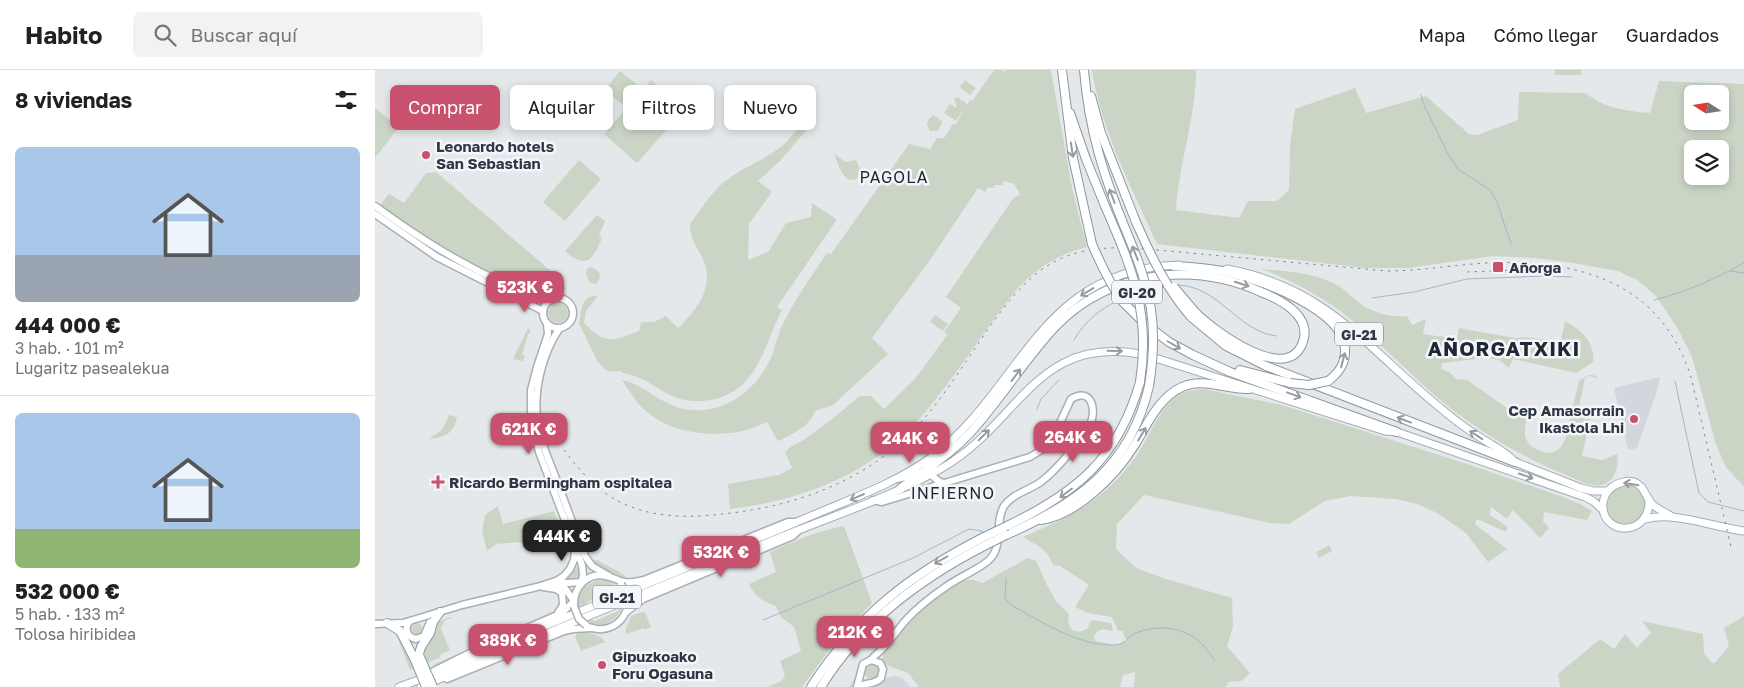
<!DOCTYPE html>
<html lang="es">
<meta charset="utf-8">
<style>
body{margin:0;font-family:"Golos Text",sans-serif;background:#f2f2f2;color:#202124;height:100vh;display:flex;flex-direction:column;font-size:19px;white-space:nowrap}
*{box-sizing:border-box;margin:0}
p{font-size:16px;color:#757577}
.icon{flex:none;width:28px;height:28px;fill:none;stroke:currentColor;stroke-width:2;stroke-linecap:round;stroke-linejoin:round}
.map{position:relative;flex:1;overflow:hidden}
.drawer{display:flex;flex-direction:column;background:#fff;width:375px}
.drawer>*{flex:none}
.hud{position:absolute;left:15px;top:15px;width:475px;height:45px;display:flex;gap:10px}
.needle{width:32px;rotate:282deg}
.controls{position:absolute;left:1309px;top:15px;display:grid;gap:10px}
.controls a{display:grid;place-items:center;width:45px;height:45px;border-radius:8px;background:#fff;box-shadow:0 2px 8px #0003;font-size:25px}
.price{position:absolute;translate:-50% -42px;padding:0 11px;border-radius:10px;background:#c8526e;color:#fff;font-size:16px;line-height:32px;filter:drop-shadow(0 1px 2px #0008)}
.price::after{content:'';position:absolute;left:50%;top:30px;width:15px;height:11px;margin-left:-8px;background:inherit;clip-path:polygon(0 0,100% 0,50% 100%)}
.price.active{background:#222;color:#fff}
ul{padding:0;list-style:none}
li{display:grid;align-content:center;gap:10px;height:265px;padding:0 15px}
li+li{border-top:1px solid #e0e0e0}
li span{display:grid;place-items:center;height:155px;border-radius:8px;color:#555}
li>.icon{margin-inline-start:auto}
span .icon{width:90px;height:90px;fill:#fffc;stroke-width:1}
li b{font-size:21px}
h2{display:flex;justify-content:space-between;align-items:center;height:60px;padding:0 15px;font-size:21px}
.chip{padding:0 18px;border-radius:8px;background:#fff;box-shadow:0 2px 8px #0003;font-size:18px;line-height:45px}
.chip.active{background:#c8526e;color:#fff}
header{display:flex;align-items:center;gap:30px;box-sizing:border-box;height:70px;padding:0 25px;background:#fff;border-bottom:1px solid #e0e0e0}
header strong{font-size:24px}
nav{display:flex;gap:28px;margin-inline-start:auto;font-size:18px}
.search{width:350px;height:45px;background:#f2f2f2;display:flex;align-items:center;gap:12px;box-sizing:border-box;padding:0 18px;border-radius:8px;color:#757577;font-size:19px}
main{display:flex;flex:1;min-height:0}
.map>svg:first-child{display:block}
.built{fill:#d3d7dd}
.green{fill:#cbd5c6;fill-rule:evenodd}
.lines{fill:none;stroke-linecap:round;stroke-linejoin:round}
.stream{stroke:#a2b8c9;stroke-width:1}
.secondary-casing{stroke:#a9afb5;stroke-width:9}
.primary-casing{stroke:#a4adb7;stroke-width:9}
.highway-casing{stroke:#8c97a1;stroke-width:10}
.secondary{stroke:#fff;stroke-width:6}
.primary{stroke:#fff;stroke-width:7}
.highway{stroke:#fff;stroke-width:8}
.rail{stroke:#7f8994;stroke-width:1;stroke-dasharray:2.5 5;stroke-linecap:butt}
.secondary-bridge-casing{stroke:#a9afb5;stroke-width:9;stroke-linecap:butt}
.highway-bridge-casing{stroke:#8c97a1;stroke-width:10;stroke-linecap:butt}
.secondary-bridge{stroke:#fff;stroke-width:6}
.highway-bridge{stroke:#fff;stroke-width:8}
.oneway{stroke:#969ba1}
.poi-dot{fill:#c8526e;stroke:#f4f6f9;stroke-width:2}
.labels{text-anchor:middle;dominant-baseline:central;stroke-width:5;stroke-linejoin:round;paint-order:stroke}
.shield{fill:#f4f6f9;stroke:#69707a;stroke-width:1}
.shield-label{font-size:14px;font-weight:bold;fill:#2d3743}
.poi-label{font-size:15px;font-weight:bold;fill:#2d3743;stroke:#f4f6f9;text-anchor:start}
.neighbourhood-label{font-size:16px;letter-spacing:1px;fill:#1f2834;stroke:#f4f6f9}
.district-label{font-size:20px;font-weight:bold;letter-spacing:1px;fill:#1f2834;stroke:#f4f6f9}
</style>
<header>
<strong>Habito</strong>
<div class="search"><svg class="icon" aria-label="search" viewBox="0 0 24 24"><circle cx="10" cy="10" r="6"/><path d="M15 15l6 6"/></svg>Buscar aquí</div>
<nav><a>Mapa</a><a>Cómo llegar</a><a>Guardados</a></nav>
</header>
<main>
<section class="drawer">
<h2>8 viviendas<svg class="icon" aria-label="filters" viewBox="0 0 24 24"><path d="M4 7h16M4 17h16"/><circle cx="9" cy="7" r="2"/><circle cx="15" cy="17" r="2"/></svg></h2>
<ul>
<li><span style="background:linear-gradient(#a9c7e8 70%,#9aa5b1 0)"><svg class="icon" aria-label="home" viewBox="0 0 24 24"><path d="M3 11l9-7 9 7M6 9v11h12V9"/></svg></span><div><b>444 000 €</b><p>3 hab. · 101 m²</p><p>Lugaritz pasealekua</p></div></li>
<li><span style="background:linear-gradient(#a9c7e8 75%,#8fb573 0)"><svg class="icon" aria-label="home" viewBox="0 0 24 24"><path d="M3 11l9-7 9 7M6 9v11h12V9"/></svg></span><div><b>532 000 €</b><p>5 hab. · 133 m²</p><p>Tolosa hiribidea</p></div></li>
</ul>
</section>
<div class="map">
<svg width="1369" height="617" viewBox="0 0 1369 617">
<rect width="100%" height="100%" fill="#e4e8eb"/>
<g class="built">
<path d="M1285 307 1281 324 1262 378 1253 380 1239 318Z"/>
<path d="M521 606 527 608 535 617H474L480 607 492 615 498 616 514 607Z"/>
</g>
<g class="green">
<path d="M619 0H626L630 2 631 0H676L697 118 712 177C682 185 665 196 643 218 606 263 575 317 535 359 487 408 421 431 355 439L353 414 404 405 417 398 410 382C415 376 423 373 430 369 449 356 467 341 484 326H496L509 339 540 309 572 265 569 262 586 238 571 227 637 130 645 124 639 114 629 111 627 115H620L618 118 613 117 610 122 603 118 553 193 497 268 513 284 458 335 440 341C435 356 418 364 404 371L402 370 392 352C383 356 373 360 363 362 332 367 294 362 271 341 261 333 254 320 247 310 270 315 285 334 309 339 346 346 379 323 395 290 401 277 403 261 411 248 423 225 438 204 452 183L456 184 534 74 555 79 562 68H569L578 54H581L591 36 581 51 569 43 575 34 582 38 579 28 584 27 586 31H589L592 35 595 30 597 31Z"/>
<path d="M717 0H821C821 47 804 93 801 140L864 148 873 131H902L914 120 915 76 920 39 980 18 991 43 1051 26 1094 64 1102 65 1143 50 1144 22 1211 23C1228 38 1252 41 1275 43L1284 11 1369 14V417L1350 396 1340 371 1317 287 1303 259 1281 226 1262 210 1243 201 1193 192 1159 188 1118 186 1032 198H990L782 174C757 118 726 61 717 0ZM1318 24H1345V51H1318ZM1318 79H1345V106H1318Z"/>
<rect x="1180" y="0" width="26" height="5"/>
<path d="M245 1 265 17 249 36 230 20Z"/>
<path d="M276 10 309 40 262 93 229 64Z"/>
<path d="M590 10 601 18 595 25 585 17Z"/>
<path d="M0 38 24 57 0 88Z"/>
<path d="M558 45 568 52 562 61H555L552 54 553 50Z"/>
<path d="M425 54 433 58 406 90 383 111 397 122 374 154 373 190 393 182 411 153 436 147 437 133 461 149V151L402 237 407 240C389 275 384 317 341 329 329 332 314 332 302 328 281 320 272 307 247 303L246 301C242 301 237 302 234 301 222 299 212 266 204 254 207 242 205 224 223 226L211 241 209 253C230 275 237 271 264 261L266 252H279L291 246 303 258C320 242 338 220 330 194 325 180 314 170 315 154 324 142 337 122 349 112 375 91 408 86 425 54Z"/>
<path d="M459 83 470 92 481 90 485 99 482 109C468 115 463 93 459 83Z"/>
<path d="M204 90 226 109 190 151 168 132Z"/>
<path d="M61 102 185 209 191 219C184 223 171 225 162 224L90 192 70 181 4 136 14 124 29 133 51 103Z"/>
<path d="M222 145 230 151 224 165 227 168C218 190 211 200 190 181Z"/>
<path d="M217 197 224 202 225 208 221 214 215 213 211 205 212 198Z"/>
<path d="M887 199C911 201 934 202 956 212 967 217 973 223 981 230 993 242 1016 248 1032 246L1037 255 1051 249 1048 264 1082 269 1084 258 1140 268 1149 267 1186 271 1190 251C1205 259 1221 273 1218 292L1201 303 1138 289 1134 298 1124 290 1110 288 1067 293 1066 299 1074 302 1081 309 1092 310 1145 347 1153 337C1154 347 1147 360 1151 369 1155 378 1170 385 1179 382 1185 380 1187 375 1190 370L1204 311C1210 306 1217 302 1224 308L1213 306 1210 308 1202 347 1215 349 1207 386 1227 390 1242 384C1244 395 1241 409 1230 414 1217 419 1203 410 1191 405 1142 385 1098 358 1058 324 1027 296 998 265 964 240 940 223 915 210 887 199Z"/>
<circle cx="183" cy="243" r="10"/>
<path d="M560 245 573 254 568 261 555 252Z"/>
<path d="M153 258 156 262 153 264 147 285 150 286 148 291 138 289Z"/>
<path d="M829 319 907 335 1095 395 1188 427 1205 434 1217 441 1212 450 1169 442 1168 451 1174 458 1165 468 1138 440 1132 449 1116 437 1115 445 1133 457 1131 462 1102 449 1100 454 1132 479 1113 492 1091 463 1062 443 1042 434 1021 429 976 426 950 431 914 454 895 453 769 425 742 454 741 479 761 498 791 509 857 528 858 557 852 576 875 603 866 611 853 612 851 617H759L760 602 748 605 745 617H544L533 603 509 594C508 590 507 587 509 583 518 564 572 514 592 510 597 509 603 511 607 513L653 488 661 491 673 517 681 531 694 544C691 558 699 567 713 558L715 552 718 550 736 553 738 560 736 561 728 559 723 561 719 566 720 571 741 575 752 571 747 561H743L737 547 713 543 700 537 714 515 685 496 678 495C671 477 662 476 648 467 675 455 702 444 725 425 740 413 754 397 764 382 776 363 785 338 803 325 811 320 821 320 829 319Z"/>
<path d="M74 345 82 347C79 364 70 367 54 369L67 360Z"/>
<circle cx="1251" cy="435" r="20"/>
<path d="M123 436 128 454 179 441 187 462 147 472 121 474 112 481 107 461 110 445Z"/>
<path d="M469 456 497 533 463 568 427 617H392L407 611 410 605 405 591 426 581 419 557 405 546 401 536C387 531 380 527 374 514L401 502 395 482C419 471 442 461 469 456Z"/>
<path d="M954 475 957 481 944 488 941 482Z"/>
<path d="M222 490C232 496 244 500 252 508L230 500 217 491Z"/>
<path d="M198 497H205V508L198 511 187 509Z"/>
<path d="M230 510C275 527 225 578 206 543 196 525 213 509 230 510ZM235 522 240 524 245 535 243 541 220 551 214 548 209 537 212 532Z"/>
<path d="M267 542H270L276 557 270 560 269 558 251 564V558L256 546Z"/>
<path d="M1369 546V617H1185L1183 604 1225 569 1239 579 1250 564 1262 578 1276 563 1267 551 1328 564 1329 584 1339 594 1354 576 1349 558Z"/>
<path d="M75 547H78L69 551 66 559 75 580 66 584 64 588 35 600 20 561 23 563 30 578 32 579 37 591 49 586 47 581 57 568 63 552Z"/>
<circle cx="42" cy="559" r="5.5"/>
<path d="M139 559V560L56 598 60 594Z"/>
<path d="M202 562C212 562 225 564 230 572L206 581 200 567Z"/>
<circle cx="497" cy="601" r="8"/>
</g>
<g class="lines">
<g class="stream">
<path d="M1046 25 1049 35 1073 84 1083 99 1115 120 1122 132 1136 174"/>
<path d="M1355 201 1369 203"/>
<path d="M802 215C843 215 862 261 901 266"/>
<path d="M775 221 790 217"/>
<path d="M997 228 1039 222 1092 209 1171 206 1197 207"/>
<path d="M748 229 759 225"/>
<path d="M1279 230C1311 222 1340 209 1369 193"/>
<path d="M699 270C709 252 724 240 742 231"/>
<path d="M1300 311 1324 423 1333 432 1369 441"/>
<path d="M662 339 666 329 684 310"/>
<path d="M631 508 630 529 636 535C666 551 699 574 735 575 751 576 750 568 761 563 782 554 809 557 826 573 831 578 836 585 840 591"/>
<path d="M388 550 538 488 594 459 607 461 608 464"/>
</g>
<defs>
<g id="secondary">
<path d="M0 136C44 168 82 192 132 215 146 222 160 230 175 230"/>
<path d="M0 144 62 187 168 241"/>
<circle cx="183" cy="243" r="15"/>
<path d="M172 254 173 264 162 297 156 320V350L164 382 207 495 208 504 207 512"/>
<path d="M184 259C168 283 159 318 162 347 164 368 173 388 180 406 190 433 200 459 210 486L217 496 234 506"/>
<path d="M522 409C532 408 545 399 555 404 560 407 561 412 569 413"/>
<path d="M181 511 192 513 207 512"/>
<path d="M176 514 189 517 199 531"/>
<path d="M168 517 181 519 187 523 188 535 183 543"/>
<path d="M199 536C198 518 212 502 231 506 238 507 243 511 250 512 257 513 263 511 269 510L413 452H421"/>
<path d="M251 542 268 529 418 466 423 461"/>
<path d="M34 552C29 559 32 567 41 569L49 566 55 552"/>
<path d="M0 554 28 553 87 535 162 517 181 511 189 506 195 499 199 490 200 480"/>
<path d="M214 557C230 563 246 556 252 539"/>
<path d="M496 590C499 586 503 583 507 579 516 570 523 559 531 550 542 538 556 527 569 518 582 508 603 500 614 490 629 476 619 453 629 436 638 423 654 421 667 411 684 398 699 377 712 360 723 346 719 315 696 329L678 368 668 379 655 387 507 432 498 430"/>
<path d="M49 606 103 579 187 543 199 531"/>
<path d="M72 609 189 561 198 559 217 558"/>
<path d="M482 617 488 594 496 590 505 593 508 599 506 608C500 615 491 612 483 617"/>
</g>
<g id="primary">
<path d="M852 199C954 218 994 281 1069 341 1081 351 1093 360 1106 368 1118 376 1131 382 1140 392L1206 418 1218 421H1232"/>
<path d="M1274 430C1275 468 1225 466 1228 433 1229 426 1232 421 1237 417 1242 413 1252 410 1259 412 1270 416 1270 427 1278 435 1284 440 1291 443 1298 447"/>
<path d="M1270 449C1301 441 1337 457 1369 461"/>
<path d="M24 617C37 612 50 608 63 603 84 595 104 584 125 575 206 540 288 508 369 474 401 461 433 447 465 434 496 421 527 408 554 389 648 321 662 199 804 195"/>
<path d="M46 617C163 565 283 518 401 469 457 446 515 428 567 398 646 353 661 260 774 286L1010 361 1022 362 1210 427 1218 431 1228 440"/>
</g>
<g id="highway">
<path d="M687 0 698 88 717 174"/>
<path d="M709 0C714 61 729 107 752 163"/>
<path d="M716 26 726 63 761 152"/>
<path d="M695 43 711 89 730 136"/>
<path d="M799 196C817 197 834 198 852 202 884 209 969 240 970 279 971 293 964 303 953 311"/>
<path d="M748 232 769 253 794 272 818 285 855 302 1022 362"/>
<path d="M816 247 851 276 891 296 1140 392"/>
<path d="M865 300 915 313"/>
<path d="M525 419C549 400 574 386 595 363 626 329 649 290 680 257 734 201 817 191 886 222 904 229 934 244 929 268 917 320 838 260 820 242"/>
<path d="M666 450C702 445 741 405 759 376 772 355 784 327 807 317 829 307 851 320 874 319"/>
<path d="M632 456C701 423 743 389 765 312"/>
<path d="M631 465C702 434 756 396 774 316"/>
<path d="M12 553 25 561 40 590"/>
<path d="M44 584 46 577 55 563 58 552 65 542"/>
<path d="M436 617C483 545 533 506 609 467"/>
<path d="M446 617C485 553 546 508 611 475"/>
</g>
</defs>
<use href="#secondary" class="secondary-casing"/>
<use href="#primary" class="primary-casing"/>
<use href="#highway" class="highway-casing"/>
<use href="#secondary" class="secondary"/>
<use href="#primary" class="primary"/>
<use href="#highway" class="highway"/>
<g class="rail">
<path d="M1092 202 1145 200"/>
<path d="M189 380C206 402 222 421 247 433 279 448 313 448 347 444 418 437 486 413 537 362 564 334 585 300 607 268 624 243 642 218 666 200 698 177 734 176 771 179L1012 201C1045 201 1078 195 1111 193 1203 189 1285 211 1316 307L1357 481"/>
</g>
<defs>
<g id="secondary-bridge">
<path d="M246 514 252 524 253 536"/>
<path d="M199 536 204 549 211 555"/>
</g>
<g id="highway-bridge">
<path d="M730 136C757 198 776 243 765 312"/>
<path d="M761 152C776 186 791 218 816 247"/>
<path d="M752 163C776 220 784 254 774 316"/>
<path d="M717 174C726 195 735 214 748 232"/>
<path d="M799 217 820 242"/>
<path d="M915 313 934 315 953 311"/>
<path d="M609 467 632 456"/>
<path d="M611 475 631 465"/>
<path d="M45 587 58 617"/>
<path d="M40 590 51 617"/>
</g>
</defs>
<use href="#secondary-bridge" class="secondary-bridge-casing"/>
<use href="#highway-bridge" class="highway-bridge-casing"/>
<use href="#secondary-bridge" class="secondary-bridge"/>
<use href="#highway-bridge" class="highway-bridge"/>
</g>
<defs><path id="oneway-shaft" d="M-6 0H5M1.5-3L5.5 0L1.5 3" fill="none" stroke-width="1.6" stroke-linecap="round" stroke-linejoin="round" transform="scale(1.25)"/></defs>
<g class="oneway">
<use href="#oneway-shaft" transform="translate(697 80) rotate(81)"/>
<use href="#oneway-shaft" transform="translate(737 126) rotate(-111)"/>
<use href="#oneway-shaft" transform="translate(760 183) rotate(-112)"/>
<use href="#oneway-shaft" transform="translate(867 214) rotate(18)"/>
<use href="#oneway-shaft" transform="translate(712 222) rotate(149)"/>
<use href="#oneway-shaft" transform="translate(799 275) rotate(30)"/>
<use href="#oneway-shaft" transform="translate(740 281) rotate(1)"/>
<use href="#oneway-shaft" transform="translate(968 290) rotate(-75)"/>
<use href="#oneway-shaft" transform="translate(641 305) rotate(-53)"/>
<use href="#oneway-shaft" transform="translate(919 325) rotate(20)"/>
<use href="#oneway-shaft" transform="translate(1029 350) rotate(-159)"/>
<use href="#oneway-shaft" transform="translate(767 364) rotate(-59)"/>
<use href="#oneway-shaft" transform="translate(609 365) rotate(-45)"/>
<use href="#oneway-shaft" transform="translate(1101 365) rotate(-146)"/>
<use href="#oneway-shaft" transform="translate(1151 406) rotate(19)"/>
<use href="#oneway-shaft" transform="translate(1256 414) rotate(-170)"/>
<use href="#oneway-shaft" transform="translate(691 423) rotate(143)"/>
<use href="#oneway-shaft" transform="translate(482 427) rotate(157)"/>
<use href="#oneway-shaft" transform="translate(566 490) rotate(150)"/>
</g>
<g class="poi-dot">
<circle cx="51" cy="85" r="5"/>
<rect x="1117" y="191" width="12" height="12" rx="2.5"/>
<circle cx="1259" cy="349" r="5"/>
<path d="M60.5 404.5h5v5h5v5h-5v5h-5v-5h-5v-5h5z"/>
<circle cx="227" cy="595" r="5"/>
</g>
<g class="labels">
<g class="shield">
<rect x="737" y="210.5" width="50" height="23" rx="4"/>
<rect x="960" y="252.5" width="48" height="23" rx="4"/>
<rect x="218" y="515.5" width="48" height="23" rx="4"/>
</g>
<g class="shield-label">
<text x="762" y="222">GI-20</text>
<text x="984" y="264">GI-21</text>
<text x="242" y="527">GI-21</text>
</g>
<g class="poi-label">
<text x="61" y="76">Leonardo hotels<tspan x="61" dy="17">San Sebastian</tspan></text>
<text x="1134" y="197">Añorga</text>
<text x="1249" y="340" text-anchor="end">Cep Amasorrain<tspan x="1249" dy="17">Ikastola Lhi</tspan></text>
<text x="74" y="412">Ricardo Bermingham ospitalea</text>
<text x="237" y="586">Gipuzkoako<tspan x="237" dy="17">Foru Ogasuna</tspan></text>
</g>
<g class="neighbourhood-label">
<text x="519" y="107">PAGOLA</text>
<text x="578" y="423">INFIERNO</text>
</g>
<g class="district-label">
<text x="1129" y="278">AÑORGATXIKI</text>
</g>
</g>
</svg>
<div class="controls">
<a><svg class="needle" viewBox="-14 -14 28 28"><path d="M0-13l5 13h-10z" fill="#e53935"/><path d="M0 13l5-13h-10z" fill="#757577"/></svg></a>
<a><svg class="icon" aria-label="layers" viewBox="0 0 24 24"><path d="M12 4l9 5-9 5-9-5zM3 14l9 5 9-5"/></svg></a>
</div>
<b class="price" style="left:150px;top:243px">523K €</b>
<b class="price" style="left:154px;top:385px">621K €</b>
<b class="price" style="left:698px;top:393px">264K €</b>
<b class="price" style="left:535px;top:394px">244K €</b>
<b class="price active" style="left:187px;top:492px">444K €</b>
<b class="price" style="left:346px;top:508px">532K €</b>
<b class="price" style="left:480px;top:588px">212K €</b>
<b class="price" style="left:133px;top:596px">389K €</b>
<div class="hud">
<a class="chip active">Comprar</a>
<a class="chip">Alquilar</a>
<a class="chip">Filtros</a>
<a class="chip">Nuevo</a>
</div>
</div>
</main>
